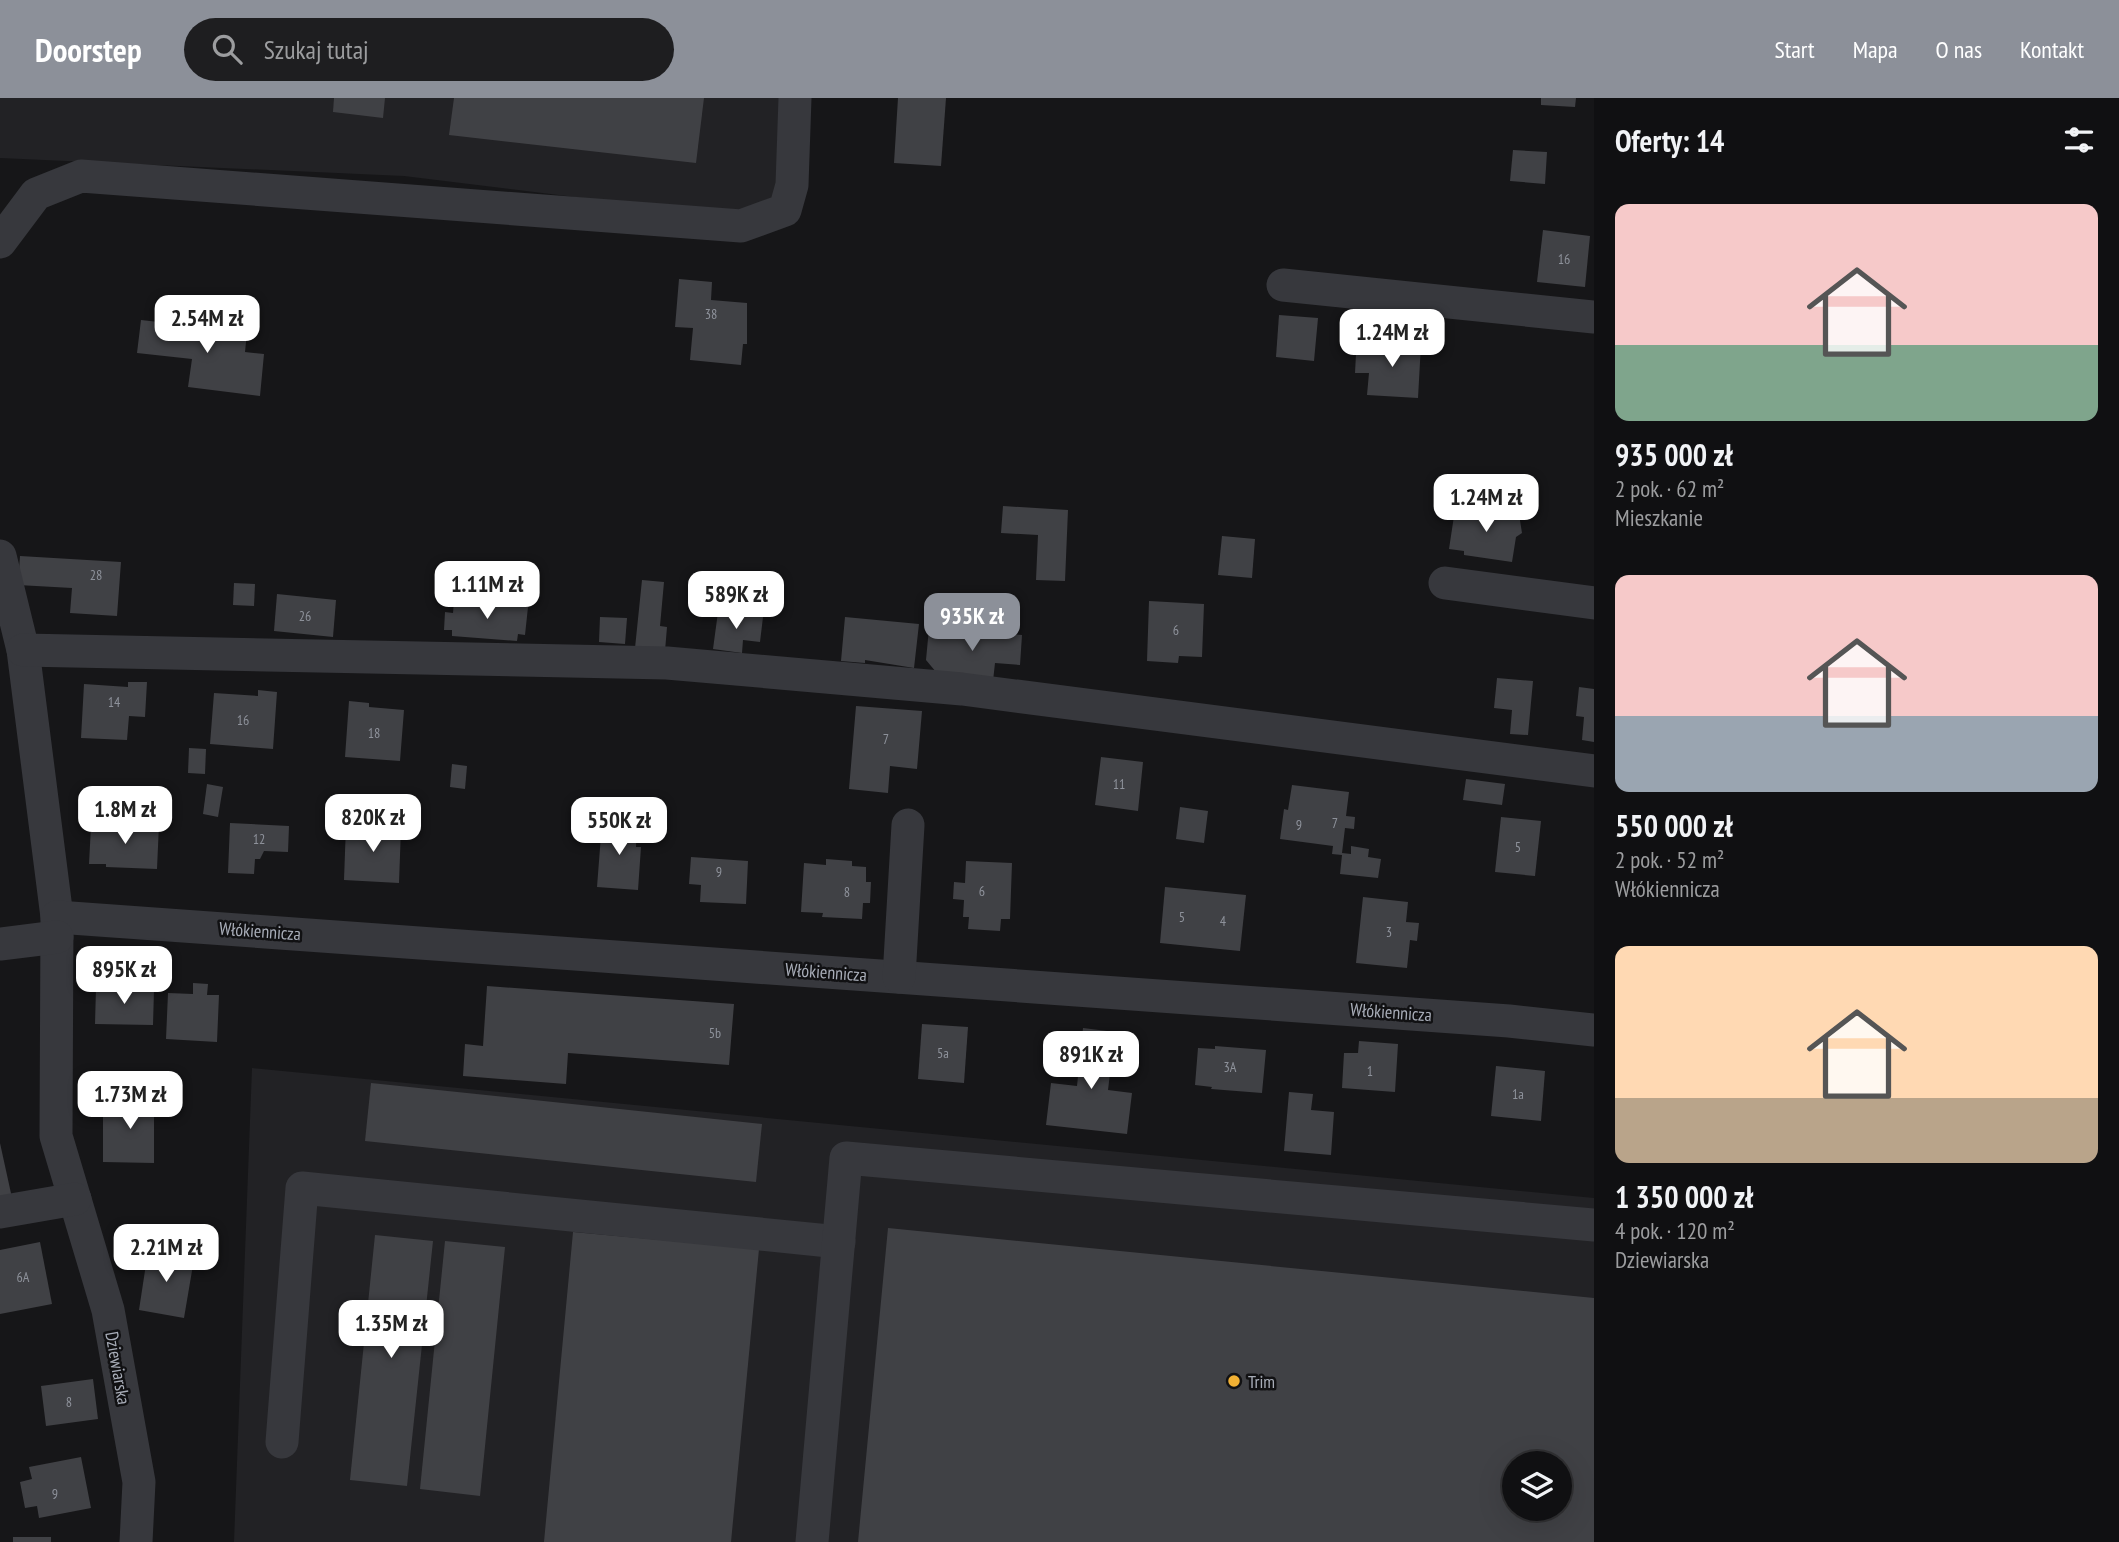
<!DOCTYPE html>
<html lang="pl">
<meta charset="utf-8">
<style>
body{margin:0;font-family:"PT Sans Narrow",sans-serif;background:#1e1e20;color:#f1f3f6;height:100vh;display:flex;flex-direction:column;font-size:26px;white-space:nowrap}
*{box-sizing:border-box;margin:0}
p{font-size:23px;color:#9c9d9f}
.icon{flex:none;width:38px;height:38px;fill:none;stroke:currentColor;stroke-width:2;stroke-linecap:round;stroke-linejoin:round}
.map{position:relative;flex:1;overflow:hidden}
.details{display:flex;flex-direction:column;background:#101012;width:525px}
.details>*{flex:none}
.tools{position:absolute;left:1502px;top:1353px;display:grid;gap:14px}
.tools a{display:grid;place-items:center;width:70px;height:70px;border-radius:50%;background:#101012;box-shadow:0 7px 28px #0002,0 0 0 2px #303032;font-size:35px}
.price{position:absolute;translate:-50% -60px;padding:0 16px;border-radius:14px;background:#fff;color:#222;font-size:23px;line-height:46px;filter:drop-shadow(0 2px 4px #0008)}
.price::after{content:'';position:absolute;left:50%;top:42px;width:21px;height:16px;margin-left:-10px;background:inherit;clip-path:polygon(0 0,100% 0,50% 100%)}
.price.selected{background:#8c9099;color:#fff}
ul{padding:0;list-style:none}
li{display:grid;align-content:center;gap:14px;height:371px;padding:0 21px}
li span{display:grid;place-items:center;height:217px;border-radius:14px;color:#555}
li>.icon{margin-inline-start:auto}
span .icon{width:126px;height:126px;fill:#fffc;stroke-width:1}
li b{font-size:30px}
h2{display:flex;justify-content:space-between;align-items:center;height:84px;padding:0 21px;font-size:30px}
header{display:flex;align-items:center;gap:42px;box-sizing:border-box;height:98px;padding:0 35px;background:#8c9099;color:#fff}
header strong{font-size:33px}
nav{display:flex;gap:38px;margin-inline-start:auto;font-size:24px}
.search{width:490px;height:63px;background:#1e1e20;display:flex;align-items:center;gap:18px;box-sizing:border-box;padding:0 24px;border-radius:38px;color:#9c9d9f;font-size:26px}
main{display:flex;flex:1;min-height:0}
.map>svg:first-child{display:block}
.built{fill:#222225;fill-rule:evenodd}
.building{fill:#404145;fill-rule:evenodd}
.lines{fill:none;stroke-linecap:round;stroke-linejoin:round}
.minor{stroke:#37383d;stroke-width:33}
.poi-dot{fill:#f2b134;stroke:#111113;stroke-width:2.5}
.labels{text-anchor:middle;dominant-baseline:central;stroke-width:5;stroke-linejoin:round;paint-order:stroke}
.number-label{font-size:14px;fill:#8e929b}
.street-label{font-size:18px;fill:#a8adb8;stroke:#111113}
.poi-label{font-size:18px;fill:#a8adb8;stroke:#111113;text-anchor:start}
</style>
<header>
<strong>Doorstep</strong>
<div class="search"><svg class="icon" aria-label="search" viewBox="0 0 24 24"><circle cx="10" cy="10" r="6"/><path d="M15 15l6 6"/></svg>Szukaj tutaj</div>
<nav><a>Start</a><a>Mapa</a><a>O nas</a><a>Kontakt</a></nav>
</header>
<main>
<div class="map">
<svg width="1594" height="1444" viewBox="0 0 1594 1444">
<rect width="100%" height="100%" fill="#161618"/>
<g class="built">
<path d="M0 0H784L780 96 728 118 404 78 0 60Z"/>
<path d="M252 970 1594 1100V1444H234ZM1514 1365H1559V1410H1514Z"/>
</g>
<g class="building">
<path d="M334 0H385L383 20 333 14Z"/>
<path d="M454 0H704L696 65 449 37Z"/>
<path d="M898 0H946L941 68 894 65Z"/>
<path d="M1541 0H1576L1575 9 1541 7Z"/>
<path d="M1513 52 1547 54 1545 86 1510 83Z"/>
<path d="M1543 132 1590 138 1585 189 1537 184Z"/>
<path d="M679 181 712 184 711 202 747 205V246H743L741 267 690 262 693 230 675 229Z"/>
<path d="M1279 217 1318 220 1314 263 1276 259Z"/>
<path d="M141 222 247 234 245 254 264 256 260 298 188 289 192 261 137 255Z"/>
<path d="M1371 242 1421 246 1418 300 1367 297 1369 275H1355L1356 256 1370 257Z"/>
<path d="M1003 408 1068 412 1065 483 1036 482 1038 437 1001 435Z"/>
<path d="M1470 409 1519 416 1522 435 1516 439 1512 464 1464 457V453L1449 451 1454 418 1469 420Z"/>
<path d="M1222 438 1255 441 1252 480 1218 477Z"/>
<path d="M20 458 121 464 117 518 70 515 72 490 18 487Z"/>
<path d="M642 482 664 484 660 528 667 529 665 553 635 550Z"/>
<path d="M234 485 255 486 254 508 233 507Z"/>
<path d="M277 496 336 502 333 539 274 533Z"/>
<path d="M454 503 528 509 525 537 518 536 517 543 452 538V532H444L445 514 453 515Z"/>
<path d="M1149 503 1204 506 1202 559 1179 558 1178 565 1147 563Z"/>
<path d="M718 514 763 519 760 544 743 542 742 555 713 551Z"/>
<path d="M600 519 627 520 625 546 599 544Z"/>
<path d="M845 519 919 526 914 570 865 562V565L841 563Z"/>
<path d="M929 530 947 531 946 535 995 539V535L1022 537 1020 567 995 565 993 583 936 574 926 562Z"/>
<path d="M1497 580 1533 583 1528 637 1510 636 1512 612 1494 610Z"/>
<path d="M128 584H147L145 619 129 618 127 642 81 640 84 586 128 589Z"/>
<path d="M1579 589 1594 591V644L1582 642 1584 619 1576 618Z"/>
<path d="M258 592 277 594 273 651 210 646 214 595 258 598Z"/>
<path d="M349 603 369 605V609L404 612 400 663 345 659Z"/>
<path d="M856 608 922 613 917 671 890 668 888 695 849 691Z"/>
<path d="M189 650 206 651 205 676 188 675Z"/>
<path d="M1101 659 1143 664 1138 713 1095 707Z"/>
<path d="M452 666 467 668 465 691 450 689Z"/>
<path d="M1466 681 1505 686 1502 707 1463 702Z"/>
<path d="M207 686 223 689 218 719 203 716Z"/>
<path d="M1292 687 1349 694 1346 718 1355 719 1354 731 1345 730 1342 755 1351 756V748L1369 751 1368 759 1381 761 1378 780 1340 776 1342 757 1332 756 1333 748 1280 741 1284 711 1288 712Z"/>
<path d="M335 696 359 698 358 715 334 713Z"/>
<path d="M1180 709 1208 713 1204 745 1176 741Z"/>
<path d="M1501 719 1541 723 1535 778 1495 774Z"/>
<path d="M602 724 637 726 636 749H641L638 792 597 789Z"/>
<path d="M108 725 159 726 157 771 106 769V766H89L91 728H107Z"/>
<path d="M230 725 289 728 288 754 264 753 260 761H255L254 776 228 775Z"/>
<path d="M346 727 401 730 399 785 344 782Z"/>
<path d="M691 759 748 763 746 806 700 804 701 787 689 786Z"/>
<path d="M826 761 852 763V768L866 769V784H871L870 805H863L862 821 822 819 823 815 801 814 804 765 826 767Z"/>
<path d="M966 763 1012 765 1010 821H1001L1000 833 968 831 969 819H963L964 802 953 801 954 784 965 785Z"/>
<path d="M1165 789 1246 797 1240 853 1160 845Z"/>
<path d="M1363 799 1408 804 1406 824 1419 825 1417 843 1410 842 1407 870 1356 865Z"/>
<path d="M116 885H130V892H154L153 927 95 926 96 890 116 891Z"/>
<path d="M193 885 208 886 207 897H219L217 944 166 941 168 895 193 896Z"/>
<path d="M487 888 734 906 729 967 568 955 566 986 463 978 465 946 483 948Z"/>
<path d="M922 926 968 929 964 985 918 981Z"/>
<path d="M1083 930 1115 934 1108 992 1132 995 1127 1036 1046 1027 1051 985 1077 988Z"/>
<path d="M1359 943 1398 946 1395 994 1342 990 1344 955H1358Z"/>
<path d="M1215 948 1266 952 1262 995 1211 991 1212 989 1195 987 1198 950 1215 951Z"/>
<path d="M1496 968 1545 973 1541 1023 1491 1018Z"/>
<path d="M371 985 762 1026 756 1084 365 1043Z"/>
<path d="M1289 994 1313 996 1311 1012 1334 1014 1331 1057 1284 1053Z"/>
<path d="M115 998 154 999V1065L103 1064V1015L115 1016Z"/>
<path d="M0 1045 12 1100 0 1102Z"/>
<path d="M888 1130 1594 1200V1444H858ZM1514 1365H1559V1410H1514Z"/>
<path d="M573 1134 759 1151 731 1444H544Z"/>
<path d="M375 1137 433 1143 407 1388 350 1382Z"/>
<path d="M445 1143 505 1149 480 1398 420 1391Z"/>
<path d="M40 1144 52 1206 0 1216V1152Z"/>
<path d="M148 1153 194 1161 184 1220 139 1212Z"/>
<path d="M93 1281 98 1321 46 1328 41 1288Z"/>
<path d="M81 1359 91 1410 39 1420 37 1408 25 1410 20 1384 32 1381 29 1369Z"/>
<rect x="13" y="1439" width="38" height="5"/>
</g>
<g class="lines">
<g class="minor">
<path d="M0 144 36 96 81 78 741 128 785 112 792 87 795 0"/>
<path d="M1283 187 1594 219"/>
<path d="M0 458 23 552 57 819 56 1038 108 1212 139 1384 136 1444"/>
<path d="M1445 485 1594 505"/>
<path d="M23 552 667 565 962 591 1594 673"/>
<path d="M57 819 1509 923 1594 932"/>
<path d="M0 846 57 839"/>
<path d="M899 879 908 727"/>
<path d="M0 1114 75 1101"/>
<path d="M282 1344 302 1090 839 1144"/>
<path d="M812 1444 846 1060 1594 1127"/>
</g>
</g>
<circle class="poi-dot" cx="1234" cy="1283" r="7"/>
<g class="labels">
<g class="number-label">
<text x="1564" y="161">16</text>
<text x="711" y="216">38</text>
<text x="96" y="477">28</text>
<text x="305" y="518">26</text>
<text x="1176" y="532">6</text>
<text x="114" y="604">14</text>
<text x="243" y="622">16</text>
<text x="374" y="635">18</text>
<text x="886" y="641">7</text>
<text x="1119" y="686">11</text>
<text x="1335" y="725">7</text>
<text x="1299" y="727">9</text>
<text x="259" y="741">12</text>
<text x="1518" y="749">5</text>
<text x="719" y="774">9</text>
<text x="982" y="793">6</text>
<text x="847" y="794">8</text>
<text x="1182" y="819">5</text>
<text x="1223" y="823">4</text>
<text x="1389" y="834">3</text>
<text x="715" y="935">5b</text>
<text x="943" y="955">5a</text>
<text x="1230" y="969">3A</text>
<text x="1370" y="973">1</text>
<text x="1518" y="996">1a</text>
<text x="23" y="1179">6A</text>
<text x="69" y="1304">8</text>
<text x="55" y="1396">9</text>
</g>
<g class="street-label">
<text transform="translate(260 833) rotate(4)">Włókiennicza</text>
<text transform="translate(826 874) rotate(4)">Włókiennicza</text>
<text transform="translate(1391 914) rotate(4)">Włókiennicza</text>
<text transform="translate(118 1270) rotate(80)">Dziewiarska</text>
</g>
<g class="poi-label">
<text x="1248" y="1283">Trim</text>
</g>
</g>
</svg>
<div class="tools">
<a><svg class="icon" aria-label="layers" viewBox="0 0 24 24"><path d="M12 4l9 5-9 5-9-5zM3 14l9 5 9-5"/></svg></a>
</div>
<b class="price" style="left:207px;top:257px">2.54M zł</b>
<b class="price" style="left:1392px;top:271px">1.24M zł</b>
<b class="price" style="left:1486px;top:436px">1.24M zł</b>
<b class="price" style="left:487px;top:523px">1.11M zł</b>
<b class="price" style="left:736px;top:533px">589K zł</b>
<b class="price selected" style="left:972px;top:555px">935K zł</b>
<b class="price" style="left:125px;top:748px">1.8M zł</b>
<b class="price" style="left:373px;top:756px">820K zł</b>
<b class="price" style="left:619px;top:759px">550K zł</b>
<b class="price" style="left:124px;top:908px">895K zł</b>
<b class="price" style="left:1091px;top:993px">891K zł</b>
<b class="price" style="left:130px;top:1033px">1.73M zł</b>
<b class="price" style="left:166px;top:1186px">2.21M zł</b>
<b class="price" style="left:391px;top:1262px">1.35M zł</b>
</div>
<section class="details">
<h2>Oferty: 14<svg class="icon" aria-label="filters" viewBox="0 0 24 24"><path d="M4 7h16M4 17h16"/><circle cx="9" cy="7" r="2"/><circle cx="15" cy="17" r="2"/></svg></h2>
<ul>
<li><span style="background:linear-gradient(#f6c9c9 65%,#7fa58c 0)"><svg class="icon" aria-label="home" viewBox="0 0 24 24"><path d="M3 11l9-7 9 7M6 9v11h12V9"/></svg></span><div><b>935 000 zł</b><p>2 pok. · 62 m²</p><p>Mieszkanie</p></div></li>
<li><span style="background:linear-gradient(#f6c9c9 65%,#9aa5b1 0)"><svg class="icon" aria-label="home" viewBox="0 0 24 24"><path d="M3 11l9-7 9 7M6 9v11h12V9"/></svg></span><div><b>550 000 zł</b><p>2 pok. · 52 m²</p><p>Włókiennicza</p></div></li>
<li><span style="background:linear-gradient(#ffd9b3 70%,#b9a48a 0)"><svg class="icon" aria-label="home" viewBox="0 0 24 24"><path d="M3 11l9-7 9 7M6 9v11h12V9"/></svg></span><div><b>1 350 000 zł</b><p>4 pok. · 120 m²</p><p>Dziewiarska</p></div></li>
</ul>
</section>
</main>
